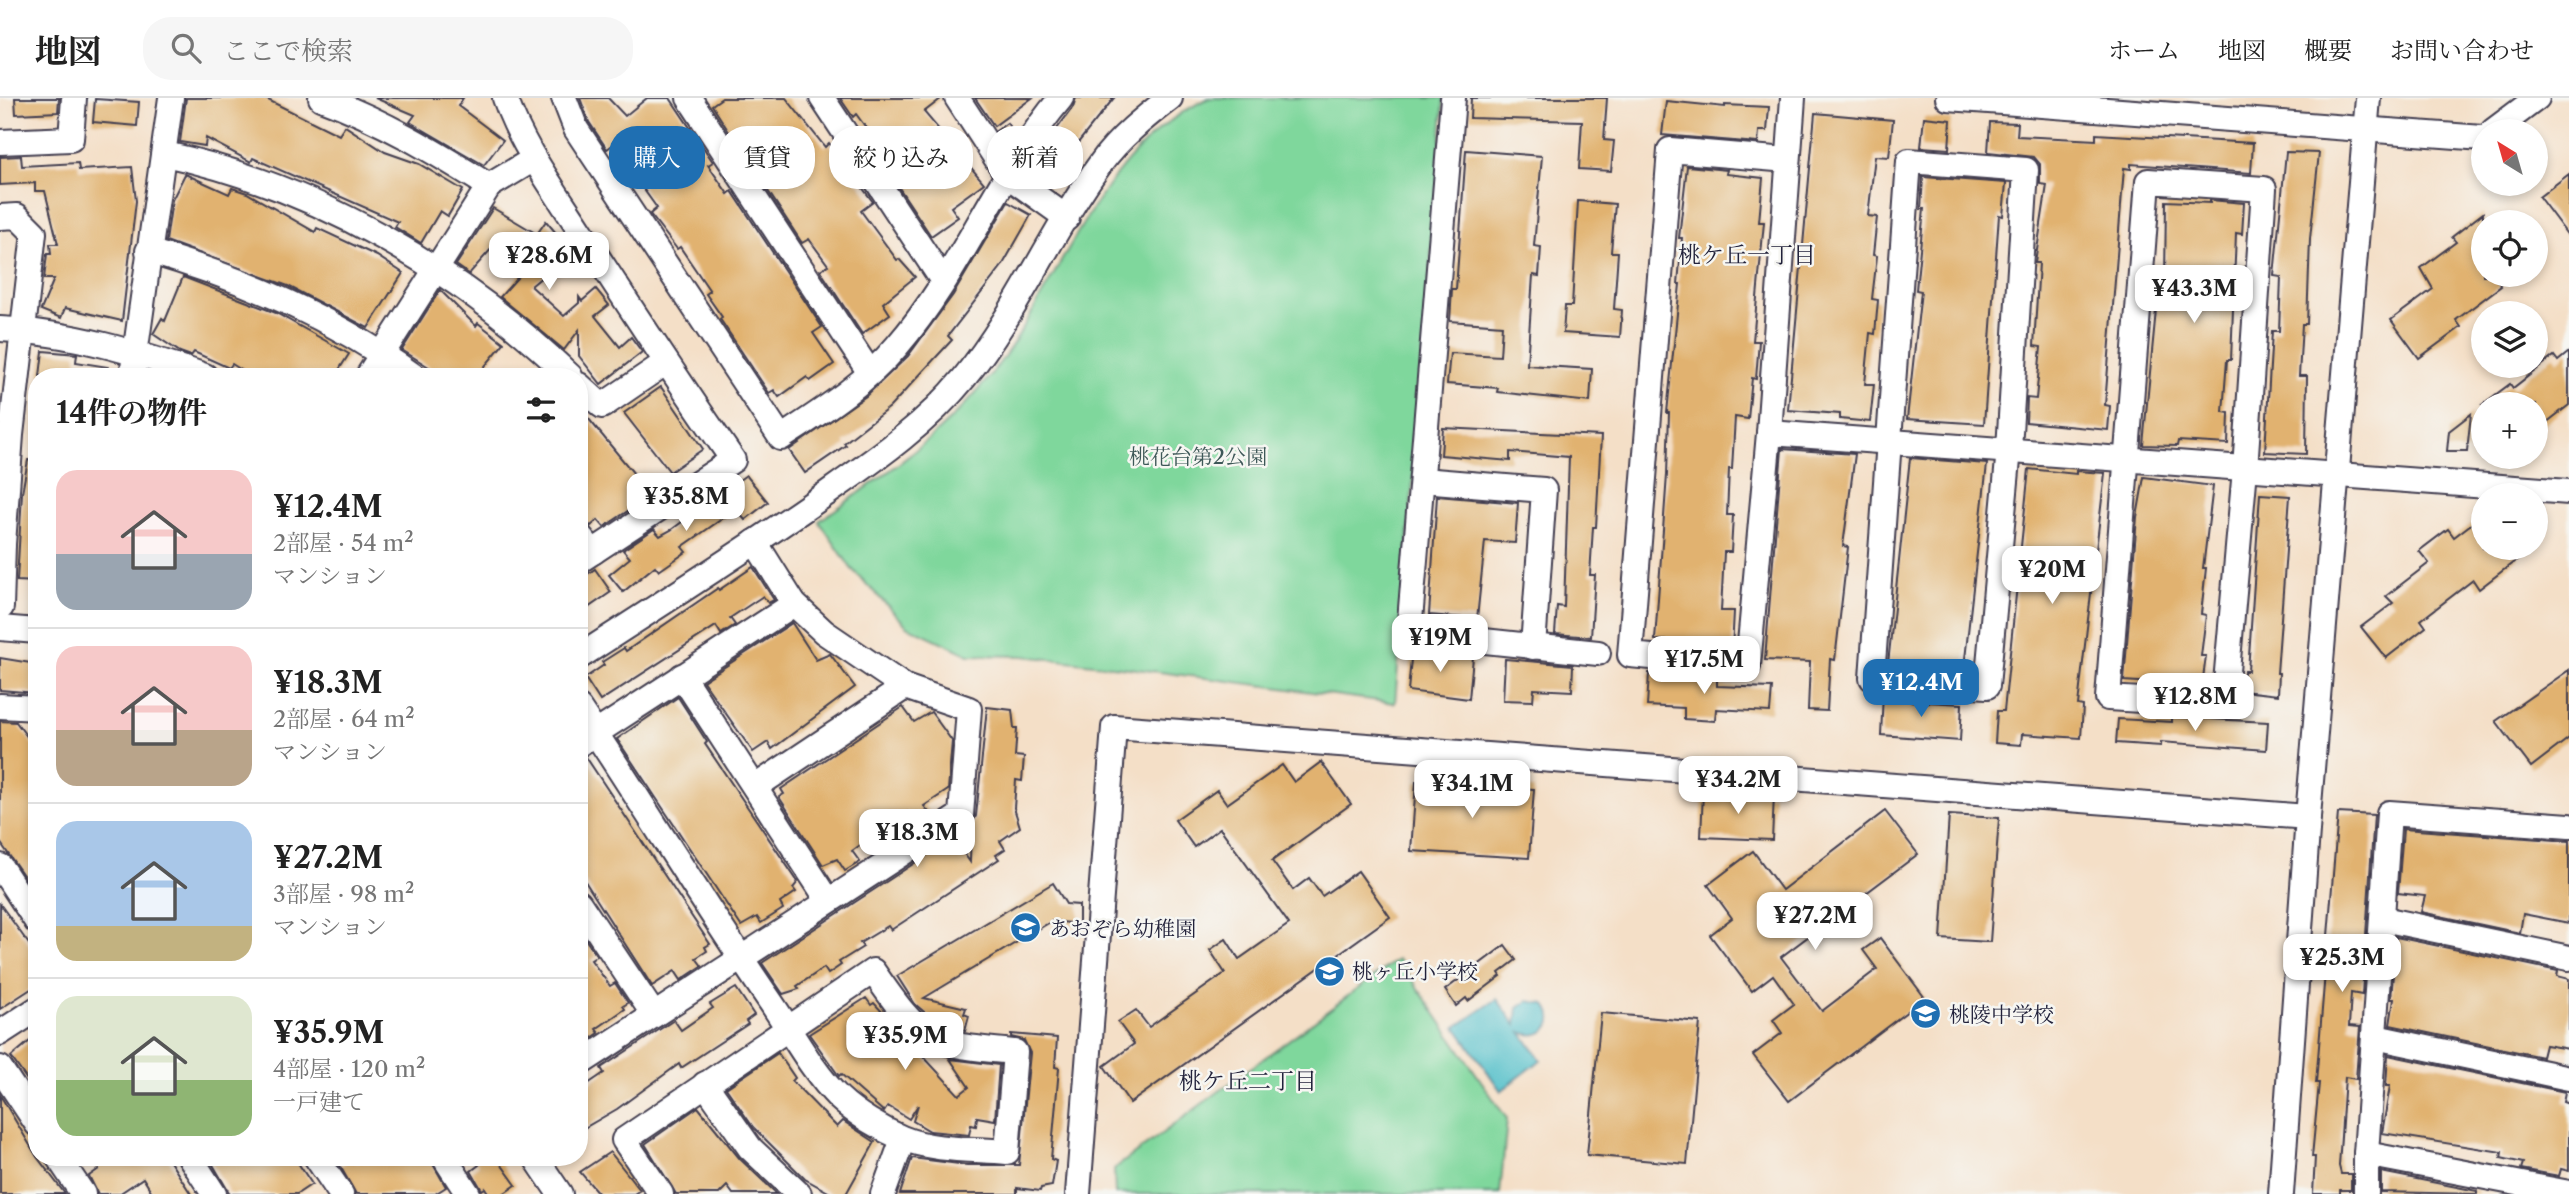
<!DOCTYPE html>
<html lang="ja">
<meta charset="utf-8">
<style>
body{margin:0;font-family:"Libre Caslon Text","Noto Serif JP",serif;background:#f6f6f6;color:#222;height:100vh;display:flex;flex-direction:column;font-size:26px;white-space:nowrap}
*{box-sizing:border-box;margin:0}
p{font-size:23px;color:#767676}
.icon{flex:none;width:38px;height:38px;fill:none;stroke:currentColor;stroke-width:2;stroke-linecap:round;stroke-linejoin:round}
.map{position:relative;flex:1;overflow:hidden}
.sheet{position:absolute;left:28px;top:270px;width:560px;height:798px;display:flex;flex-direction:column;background:#fff;border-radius:28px;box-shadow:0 4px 10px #0003}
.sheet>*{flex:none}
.top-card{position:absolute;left:609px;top:28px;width:665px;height:63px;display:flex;gap:14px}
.needle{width:46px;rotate:323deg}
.fabs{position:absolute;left:2471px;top:21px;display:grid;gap:14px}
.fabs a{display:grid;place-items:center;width:77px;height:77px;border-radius:50%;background:#fff;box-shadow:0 4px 10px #0003;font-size:35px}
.price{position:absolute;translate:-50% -60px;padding:0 16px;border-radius:14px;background:#fff;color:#222;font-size:23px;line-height:46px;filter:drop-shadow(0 2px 4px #0008)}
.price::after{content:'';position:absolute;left:50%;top:42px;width:21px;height:16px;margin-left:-10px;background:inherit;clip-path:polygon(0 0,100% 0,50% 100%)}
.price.on{background:#1f6fb2;color:#fff}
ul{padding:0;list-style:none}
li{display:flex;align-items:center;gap:21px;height:175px;padding:0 28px}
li+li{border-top:2px solid #e0e0e0}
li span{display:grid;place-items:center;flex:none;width:196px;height:140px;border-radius:21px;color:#555}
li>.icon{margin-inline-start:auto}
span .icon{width:84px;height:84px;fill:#fffc;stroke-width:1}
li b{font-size:30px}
h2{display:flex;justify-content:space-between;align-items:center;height:84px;padding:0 28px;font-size:30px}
.tag{padding:0 24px;border-radius:28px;background:#fff;box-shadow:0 4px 10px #0003;font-size:24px;line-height:63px}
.tag.on{background:#1f6fb2;color:#fff}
header{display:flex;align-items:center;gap:42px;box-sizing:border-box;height:98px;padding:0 35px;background:#fff;border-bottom:2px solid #e0e0e0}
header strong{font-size:33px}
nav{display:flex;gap:38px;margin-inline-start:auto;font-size:24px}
.search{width:490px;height:63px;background:#f6f6f6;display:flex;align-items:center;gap:18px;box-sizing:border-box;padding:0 24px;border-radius:28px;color:#767676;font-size:26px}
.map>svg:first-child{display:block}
.green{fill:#7fd79c;stroke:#507c6c;stroke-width:2}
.water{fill:#52bfc9;stroke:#3a7082;stroke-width:2}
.building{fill:#e1b270}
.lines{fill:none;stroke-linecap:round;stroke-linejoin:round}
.minor-casing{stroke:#423e50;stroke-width:28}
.minor{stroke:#fff;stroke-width:24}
.labels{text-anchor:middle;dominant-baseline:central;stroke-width:5;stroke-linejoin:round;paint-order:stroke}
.park-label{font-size:21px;fill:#3e5858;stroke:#f6f6f2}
.poi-label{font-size:21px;fill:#22223b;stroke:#f6f6f2;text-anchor:start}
.neighbourhood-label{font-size:23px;fill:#22223b;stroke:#f6f6f2}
</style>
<header>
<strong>地図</strong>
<div class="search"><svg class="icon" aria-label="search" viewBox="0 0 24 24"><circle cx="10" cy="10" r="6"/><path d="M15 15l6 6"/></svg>ここで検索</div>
<nav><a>ホーム</a><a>地図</a><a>概要</a><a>お問い合わせ</a></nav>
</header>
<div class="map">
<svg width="2569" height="1096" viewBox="0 0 2569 1096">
<rect width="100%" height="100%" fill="#f6f6f2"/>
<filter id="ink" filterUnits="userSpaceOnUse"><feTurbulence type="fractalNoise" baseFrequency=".0143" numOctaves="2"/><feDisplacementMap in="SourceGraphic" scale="14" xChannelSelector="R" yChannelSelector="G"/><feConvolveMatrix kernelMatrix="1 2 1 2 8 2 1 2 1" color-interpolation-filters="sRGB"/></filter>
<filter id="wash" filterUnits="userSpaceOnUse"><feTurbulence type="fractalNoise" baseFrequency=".00686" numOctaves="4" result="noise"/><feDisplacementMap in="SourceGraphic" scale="28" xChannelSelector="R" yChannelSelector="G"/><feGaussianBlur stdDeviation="1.57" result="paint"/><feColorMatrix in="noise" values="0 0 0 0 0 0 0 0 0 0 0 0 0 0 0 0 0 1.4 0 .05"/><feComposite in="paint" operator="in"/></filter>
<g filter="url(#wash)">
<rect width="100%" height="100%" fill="#f4dfc7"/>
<g class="green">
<path d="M1209 0H1444L1395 605 1129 570 1023 558 969 557 907 528 851 470 819 423C880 381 938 341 985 284 1060 193 1094 52 1209 0Z"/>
<path d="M1398 861 1507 1021 1500 1096H1115L1114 1071Z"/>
</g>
<path class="water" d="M1497 901 1516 927 1518 910 1528 903 1545 906C1562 926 1541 943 1521 934L1541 962 1501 993 1456 929Z"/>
<g id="blocks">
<g class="building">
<path d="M15 0H59L58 14 16 16Z"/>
<path d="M186 0H264L339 37 345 28 385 54 419 66 463 92 448 118 440 113 421 145 395 129 398 124 253 60 251 64 206 40 205 48 180 44Z"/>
<path d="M375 0H463L458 8 503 42 484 67 410 24 415 17Z"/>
<path d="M580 0H608L625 18 647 0H670L713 64 708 67 728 96 732 93 822 229 813 235 834 266 810 283 807 279 779 299 774 292 769 295 720 221 722 219 706 196 710 193 680 149 677 151 650 116 657 110 632 75 635 72 614 46 607 51 589 24Z"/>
<path d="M722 0H786L825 49 829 45 873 104 861 113 897 162 899 161 915 179 883 205 890 216 862 236 820 172 828 167 809 141 802 145 757 76 765 70 746 43 738 48 712 7Z"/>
<path d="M840 0H942L924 14 984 85 951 109 958 119 931 138 880 61 886 57 856 16 853 19Z"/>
<path d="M975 0H1032L994 28Z"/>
<path d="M1076 0H1114L1053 76 1035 61 1073 9Z"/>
<path d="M1471 0H1607L1604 42 1614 43 1611 73 1579 71 1582 23 1470 20Z"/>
<path d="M95 1 139 4 137 28 93 24Z"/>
<path d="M1666 3 1725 9V7L1769 9 1767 33H1759L1758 45 1662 37Z"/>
<path d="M1815 15 1893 22 1889 59 1875 58 1868 118 1877 119 1873 157 1877 158 1872 201 1878 202 1875 236 1870 235 1865 286H1874L1870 324 1840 321V316L1788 312Z"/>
<path d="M1924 19 1951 22 1949 51 1921 49Z"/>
<path d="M1990 24 2018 25 2017 38 2096 42V36L2253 45 2251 75 2131 66V71L2124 70 2105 307 2110 308 2108 332 2026 324 2027 300 2036 301 2041 249 2034 248 2039 165H2035L2047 87 2040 86V66L2034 59 1988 54Z"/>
<path d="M1007 25 1015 37 1006 48 996 33Z"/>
<path d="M1466 52 1542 58 1534 148 1541 149 1539 178 1533 177 1527 267 1592 271 1590 304 1497 294 1498 290 1447 286 1450 255 1500 258 1502 227 1450 223 1452 191H1456Z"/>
<path d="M2286 54 2319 55 2310 141 2307 226H2302L2299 278H2307L2306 356 2265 354 2272 233H2279L2281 179 2274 178Z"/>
<path d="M21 58 22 68 78 65 79 72 132 69 136 103 122 223 65 210 61 220 41 212 54 181H44L47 156H51L50 146H58L45 93H35V85L0 87V59Z"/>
<path d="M1687 68 1727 72 1726 76 1763 80 1759 124H1764L1753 243H1759L1756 281 1752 280 1748 321 1735 319 1732 371H1729L1727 417H1733L1731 454H1724L1721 513H1734L1732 552 1701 549V544L1655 542 1667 377 1669 315H1667L1680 186H1678L1682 140H1679Z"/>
<path d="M185 76 229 96 232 90 247 95 315 134 317 130 377 158 403 175 368 230 288 188 166 143 172 102Z"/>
<path d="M2569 76V139L2539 99Z"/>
<path d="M1923 79 2006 85 2003 118 1999 117 1984 326 1907 321 1921 193 1916 192 1924 111H1921Z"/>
<path d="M2210 102 2244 105 2242 136 2236 135 2231 262H2227L2223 314 2229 315 2228 346 2178 343 2177 348 2143 347 2159 181H2165L2166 103 2210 105Z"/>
<path d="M1578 103 1615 106 1611 154H1618L1614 211 1622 212 1620 239 1563 235 1565 208H1572Z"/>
<path d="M1008 104 1031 117 1002 168 948 238 952 242 890 309 844 345 846 347 805 375 789 352 866 298 908 258 953 197Z"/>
<path d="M493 110 537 136 546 123 572 154 531 188 564 218 579 205V199L582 203 596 191 609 207 595 218 620 249 631 239 642 254 601 286 579 258V232L564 252 500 199 525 171 492 150 469 176 456 167Z"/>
<path d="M2483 115V177H2493L2501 188 2456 222 2461 229 2419 260 2391 222 2433 191 2421 170 2456 144 2452 139Z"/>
<path d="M183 179 276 215 349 256 335 278H251L232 266 229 270 194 254 191 258 180 254 153 236 162 220 165 223Z"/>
<path d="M440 192 476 228 478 225 504 245 477 278H443L402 252Z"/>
<path d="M43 253 77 256 76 264 108 269 107 278H40Z"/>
<path d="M2569 254V307L2542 328 2536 319V306H2483L2510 286 2513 290 2554 258 2558 263Z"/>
<path d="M661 289 703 351 670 374 624 315Z"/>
<path d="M579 309 644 388 628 399 635 408 604 429 598 422 591 428 579 420Z"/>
<path d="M2471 316 2467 353H2447L2449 333Z"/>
<path d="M1443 330 1601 338 1596 429H1593L1590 477H1595L1591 539 1555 536 1557 508 1564 509 1569 359 1510 354V363L1441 357Z"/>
<path d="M1782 351 1855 356 1843 448 1848 449 1835 562 1830 561 1827 613 1808 612 1810 564 1765 562Z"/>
<path d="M1910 360 1987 366 1964 570 1888 566Z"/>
<path d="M28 362 37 363V484L17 483 22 395Z"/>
<path d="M2029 371 2076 376V373L2105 375 2078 607 2083 608 2081 640 2022 636 2021 647 1995 645 1997 613H2004Z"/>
<path d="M746 377 768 404 745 422 736 411 682 449 686 454 659 473 655 468 623 494 609 477 630 460 623 452 654 431 660 438 671 432Z"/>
<path d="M2144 379 2213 388 2203 470H2206L2201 516 2206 517 2201 558H2206L2202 588 2124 583 2137 419Z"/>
<path d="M2260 396 2290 398 2277 575H2279L2278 597 2243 593 2244 573H2248Z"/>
<path d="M1437 398 1518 405 1515 445 1485 443 1477 521 1429 517Z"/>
<path d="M2483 417V450H2511L2519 460 2479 491 2473 482 2421 522 2426 529 2386 560 2361 529 2393 505 2386 498 2429 465 2419 453 2448 431 2454 439Z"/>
<path d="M753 469 774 502 768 505 763 498 730 520 735 527 721 536 716 528 600 603 585 580 604 567 602 564 624 550 626 553 718 490 719 492Z"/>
<path d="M595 471 611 494 579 516V482Z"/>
<path d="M792 525 816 562 830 556 855 589 772 651 768 644 753 654 703 583Z"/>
<path d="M1412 551 1473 559 1469 601 1408 593Z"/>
<path d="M0 560 37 566V595L0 592Z"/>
<path d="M1505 561 1573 567 1572 593 1534 591 1533 603 1503 602Z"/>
<path d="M2569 572V640L2531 669 2496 623Z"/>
<path d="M1649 575 1717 580V588L1772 590 1770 614 1716 611 1715 623 1684 621V610L1647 608Z"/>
<path d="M1883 596 1909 598V603L1962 606 1960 643 1881 637Z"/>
<path d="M678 599 707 644 705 646 798 784 793 790 796 794 780 805 783 811 761 825 757 819 741 828 617 641Z"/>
<path d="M903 609 914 624 931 614 952 643 948 692 924 708 932 718 917 728 907 714 852 753 860 764 845 773 837 761 823 767 779 699 784 696 781 691Z"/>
<path d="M987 609 1012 612 1014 630H1017L1015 658 1024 659 1022 683 1016 682 1014 710 1020 729 1000 743 1005 751 996 757 999 761 891 832 888 828 860 845 863 849 839 864 841 867 828 876 824 870 797 888 799 891 783 896 762 865 953 740 970 764 971 728 976 718Z"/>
<path d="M2172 619 2268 624 2266 652 2161 644V648L2116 645 2118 621 2172 624Z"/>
<path d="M0 623 16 624 37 652V797L0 744Z"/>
<path d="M586 659 710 846 705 849 707 853 696 860 702 868 681 882 675 873 652 888 579 774V661Z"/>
<path d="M1321 664 1351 706 1272 763 1293 792 1309 780 1322 798 1358 773 1390 819 1130 1005 1104 968 1134 946 1118 924 1136 912 1149 929 1225 875 1210 852 1226 841 1239 861 1289 826 1220 730 1194 749 1175 722 1217 692 1227 706 1282 667 1294 684Z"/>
<path d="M1416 684 1534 691 1529 760 1411 753Z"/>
<path d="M1703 694 1774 697 1772 742 1701 739Z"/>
<path d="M1885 713 1918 756 1781 859 1822 913 1877 871 1863 852 1880 840 1925 900 1789 1003 1753 957 1782 935 1773 922 1794 906 1773 877 1752 893 1710 837 1732 820 1708 787 1753 753 1782 792Z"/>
<path d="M2338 715 2374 717 2362 897 2351 895 2349 928 2360 929 2356 981 2345 979 2339 1068 2341 1076H2351V1092H2340V1096H2313L2315 1059H2312L2319 985H2316Z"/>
<path d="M1949 717 1999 720 1990 844 1941 841Z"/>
<path d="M2403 731 2569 743V825L2523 816 2520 835 2421 814 2425 798 2398 795Z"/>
<path d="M1053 785 1066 806 1079 807V826L1052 823 924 900 966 910 964 916 969 918 965 933 937 925 915 906 897 878Z"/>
<path d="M0 806 31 849 37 845V887L0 911Z"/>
<path d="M583 838 597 858 591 862 610 888 615 885 628 905 623 908 625 911 596 931 599 935 586 944 583 940 579 943V842Z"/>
<path d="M2396 839 2558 873 2557 878 2569 881V951L2545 947 2542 959 2390 927 2394 901H2391Z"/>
<path d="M1505 847 1516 862 1499 875 1501 878 1468 903 1466 900 1456 908 1445 892Z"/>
<path d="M736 890 754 917 746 923 748 926 681 970 679 966 617 1011 579 1033V992L604 975 601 970 674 922 681 932 713 910 710 906Z"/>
<path d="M866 900 871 907 874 905 959 997 969 989 950 961 999 967 995 1022 977 1019 976 1028 971 1027 969 1037 930 1033 913 1023 918 1007 909 1021 888 1008 884 1014 841 976 839 978 809 936Z"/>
<path d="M1601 915 1700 924 1687 1066 1587 1057Z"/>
<path d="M1011 936 1057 940 1055 969 1059 970 1051 1061 1056 1063 1052 1088 1041 1090 1040 1093 1017 1090V1096H900L912 1060 967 1067H1019L1030 955 1024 942 1011 939Z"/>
<path d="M37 937V996L11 959Z"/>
<path d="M778 955 795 980 792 983 837 1029 843 1023 875 1044 846 1096H832L805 1081 753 1029 726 990Z"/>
<path d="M2388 957 2565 994 2563 1004 2569 1006V1073L2561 1071 2559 1078 2521 1071 2523 1065 2501 1060 2502 1054 2382 1035 2390 988H2386Z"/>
<path d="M0 997 37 1059 65 1096H0Z"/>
<path d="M698 1009 740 1061 777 1096H733L727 1088 719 1096H676L645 1046Z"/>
<path d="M610 1054 640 1092 634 1096H599L580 1074Z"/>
<path d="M94 1059H167L191 1096H153L143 1080 119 1096H98L89 1078 99 1071Z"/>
<path d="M221 1059H294L312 1086 297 1096H230L212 1065Z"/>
<path d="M354 1059 357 1065 365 1059H429L446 1089 435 1096H356L340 1068Z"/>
<path d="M473 1059H496L516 1087 503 1096H489L485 1090 482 1092 471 1073 479 1067Z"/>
<path d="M2381 1074 2477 1093V1096L2381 1094Z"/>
</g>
</g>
</g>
<g filter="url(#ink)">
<use href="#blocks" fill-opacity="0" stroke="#423e50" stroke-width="2"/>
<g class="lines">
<defs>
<g id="minor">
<path d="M321 0C382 22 435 54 489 88L534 61"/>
<path d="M505 0C522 49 554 91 582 135 631 211 681 287 733 362L579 463"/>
<path d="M564 0 576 31 781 340C822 313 865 286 897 248 962 173 997 76 1061 0"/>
<path d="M689 0 870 275"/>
<path d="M822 0 943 183"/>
<path d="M957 0 1007 77 1067 120"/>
<path d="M1453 0 1409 535 1598 555"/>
<path d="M1948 0 2483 40"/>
<path d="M2493 33 2537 0"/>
<path d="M0 44 71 41 74 0"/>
<path d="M165 56C316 88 460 172 570 278"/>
<path d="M1788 62 1670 52 1630 557 1748 568 1769 335 1793 0"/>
<path d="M1909 63 2026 72 2009 351 1987 588 1872 580Z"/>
<path d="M2148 83 2264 91 2245 371 2224 607 2108 600Z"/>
<path d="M0 119 17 118 34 135 11 337 3 446H0"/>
<path d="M148 153C247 182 330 218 414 278"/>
<path d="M0 231C70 234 139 255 205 278"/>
<path d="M132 278 171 0"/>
<path d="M368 278 489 88"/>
<path d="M579 287 602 308 665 265"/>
<path d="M1769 335 2569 394"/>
<path d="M1422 382 1544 392 1533 549"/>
<path d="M579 437 593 454"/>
<path d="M1 509 3 446"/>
<path d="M0 530 37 533"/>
<path d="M579 559C661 506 743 454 823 398 873 363 925 328 964 280 1018 214 1051 133 1101 65 1119 40 1145 19 1170 0"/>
<path d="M682 578 828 802"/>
<path d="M0 608 37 610"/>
<path d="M579 610C643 706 703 805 768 900 791 933 811 972 839 1000 856 1016 881 1031 902 1040 934 1053 974 1051 1007 1054L1015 954C928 946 923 946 873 873 790 929 707 985 624 1042L661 1096"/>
<path d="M579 646 794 506"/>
<path d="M755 689 905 589"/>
<path d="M0 768 37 824"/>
<path d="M579 805 654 917"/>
<path d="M2383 821 2569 860"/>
<path d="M0 935 37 911"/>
<path d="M2375 939 2569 980"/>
<path d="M579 966 961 717 969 611 905 589 824 534 794 506 755 444"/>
<path d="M0 970 37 1026"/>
<path d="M705 986 750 1050 799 1096"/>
<path d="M2366 1056 2569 1095"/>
<path d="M58 1059 83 1096"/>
<path d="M190 1059 214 1096"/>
<path d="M316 1059 341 1096"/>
<path d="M444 1059 468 1096"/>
<path d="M535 1059 560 1096"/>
<path d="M883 1096 903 1041"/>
<path d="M1078 1096 1114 629 2308 719"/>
<path d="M2281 1096 2308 719 2368 0"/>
<path d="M2366 1096V1056L2389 715 2569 728"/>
</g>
</defs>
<use href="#minor" class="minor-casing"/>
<use href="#minor" class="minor"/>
</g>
</g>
<defs>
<symbol id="school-disc" viewBox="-11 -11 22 22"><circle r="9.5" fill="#1f6fb2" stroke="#f6f6f2"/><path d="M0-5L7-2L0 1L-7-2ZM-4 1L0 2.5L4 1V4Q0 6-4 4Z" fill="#fff"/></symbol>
</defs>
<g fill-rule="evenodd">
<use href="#school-disc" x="1008" y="812" width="35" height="35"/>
<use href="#school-disc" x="1312" y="856" width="35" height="35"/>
<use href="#school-disc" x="1908" y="898" width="35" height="35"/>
</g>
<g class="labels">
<g class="park-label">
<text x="1198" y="358">桃花台第2公園</text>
</g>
<g class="poi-label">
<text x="1049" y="830">あおぞら幼稚園</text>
<text x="1352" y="873">桃ヶ丘小学校</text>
<text x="1949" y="916">桃陵中学校</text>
</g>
<g class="neighbourhood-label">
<text x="1747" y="157">桃ケ丘一丁目</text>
<text x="1248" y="983">桃ケ丘二丁目</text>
</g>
</g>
</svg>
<div class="fabs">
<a><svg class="needle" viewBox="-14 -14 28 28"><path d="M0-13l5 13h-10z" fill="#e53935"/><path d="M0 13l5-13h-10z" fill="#767676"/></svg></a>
<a><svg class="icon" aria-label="locate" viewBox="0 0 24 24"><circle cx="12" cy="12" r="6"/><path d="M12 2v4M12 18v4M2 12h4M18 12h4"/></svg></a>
<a><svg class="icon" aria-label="layers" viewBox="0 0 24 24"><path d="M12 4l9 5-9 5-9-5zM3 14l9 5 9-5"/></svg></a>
<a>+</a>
<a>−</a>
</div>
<b class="price" style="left:549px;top:194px">¥28.6M</b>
<b class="price" style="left:2194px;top:227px">¥43.3M</b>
<b class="price" style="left:686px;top:435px">¥35.8M</b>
<b class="price" style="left:2052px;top:508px">¥20M</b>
<b class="price" style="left:1440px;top:576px">¥19M</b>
<b class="price" style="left:1704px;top:598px">¥17.5M</b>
<b class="price on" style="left:1921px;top:621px">¥12.4M</b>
<b class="price" style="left:2195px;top:635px">¥12.8M</b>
<b class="price" style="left:1738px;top:718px">¥34.2M</b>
<b class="price" style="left:1472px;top:722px">¥34.1M</b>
<b class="price" style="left:917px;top:771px">¥18.3M</b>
<b class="price" style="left:1815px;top:854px">¥27.2M</b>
<b class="price" style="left:2342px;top:896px">¥25.3M</b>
<b class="price" style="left:905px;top:974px">¥35.9M</b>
<div class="top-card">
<a class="tag on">購入</a>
<a class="tag">賃貸</a>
<a class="tag">絞り込み</a>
<a class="tag">新着</a>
</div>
<section class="sheet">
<h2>14件の物件<svg class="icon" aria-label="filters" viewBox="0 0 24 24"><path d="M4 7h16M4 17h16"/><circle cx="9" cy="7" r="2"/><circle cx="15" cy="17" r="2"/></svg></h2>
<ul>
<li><span style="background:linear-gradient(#f6c9c9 60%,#9aa5b1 0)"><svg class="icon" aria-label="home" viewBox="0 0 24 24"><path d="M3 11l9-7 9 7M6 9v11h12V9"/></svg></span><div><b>¥12.4M</b><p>2部屋 · 54 m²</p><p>マンション</p></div></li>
<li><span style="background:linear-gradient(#f6c9c9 60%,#b9a48a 0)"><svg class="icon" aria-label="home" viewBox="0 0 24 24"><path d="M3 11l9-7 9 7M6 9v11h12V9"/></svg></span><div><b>¥18.3M</b><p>2部屋 · 64 m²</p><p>マンション</p></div></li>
<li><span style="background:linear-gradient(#a9c7e8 75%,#c2b280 0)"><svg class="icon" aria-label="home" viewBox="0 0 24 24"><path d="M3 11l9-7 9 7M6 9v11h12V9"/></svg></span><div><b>¥27.2M</b><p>3部屋 · 98 m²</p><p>マンション</p></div></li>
<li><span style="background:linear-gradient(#dfe7d0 60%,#8fb573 0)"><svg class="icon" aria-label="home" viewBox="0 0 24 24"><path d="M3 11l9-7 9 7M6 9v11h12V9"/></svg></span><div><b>¥35.9M</b><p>4部屋 · 120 m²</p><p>一戸建て</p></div></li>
</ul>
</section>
</div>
